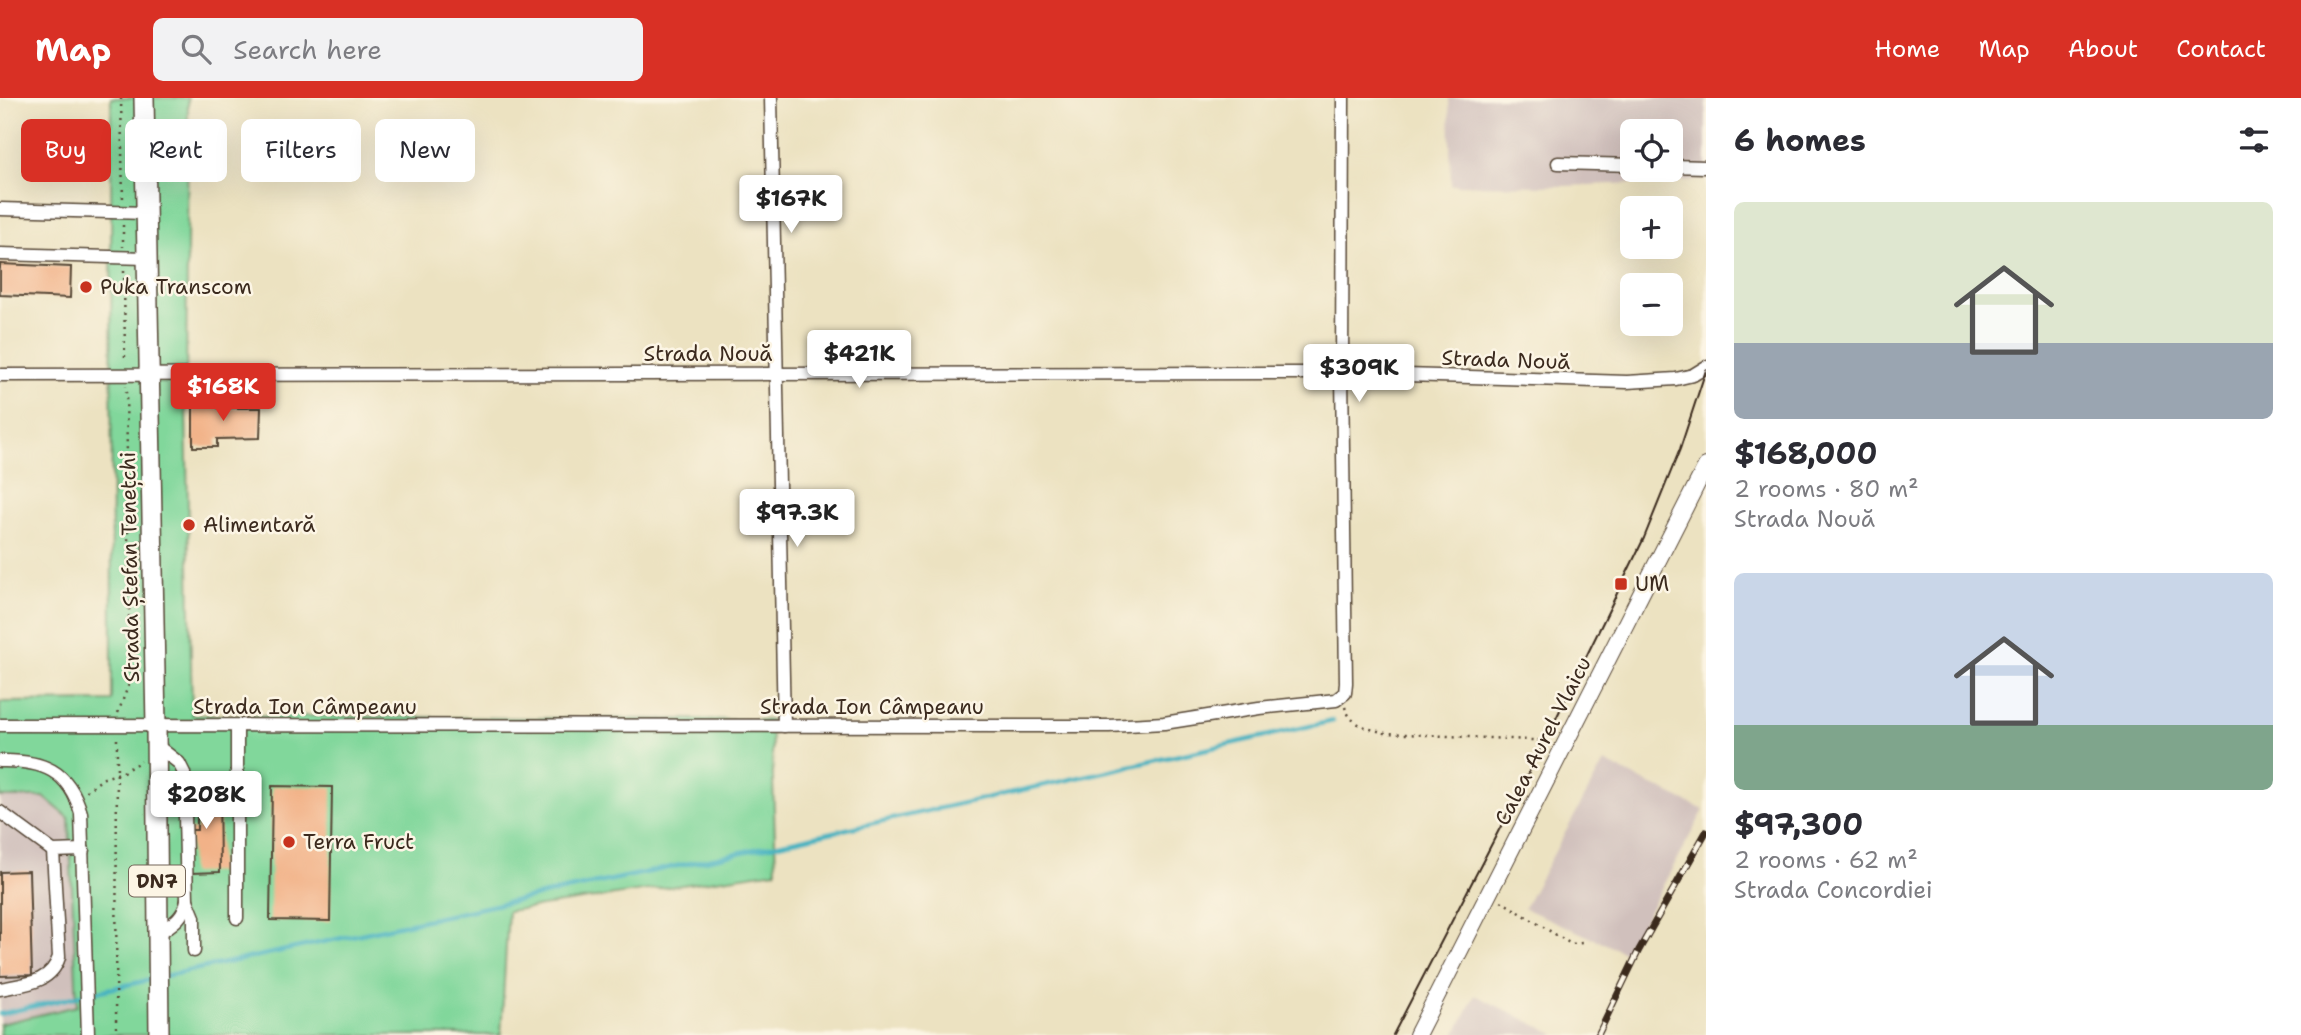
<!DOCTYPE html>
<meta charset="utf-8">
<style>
body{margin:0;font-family:"Shantell Sans",sans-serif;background:#f2f2f3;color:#2b2b33;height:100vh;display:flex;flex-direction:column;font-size:26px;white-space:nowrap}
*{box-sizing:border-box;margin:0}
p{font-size:23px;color:#7c7c81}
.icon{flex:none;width:38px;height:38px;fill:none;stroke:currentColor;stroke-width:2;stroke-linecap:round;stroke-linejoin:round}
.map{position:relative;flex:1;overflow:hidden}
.sheet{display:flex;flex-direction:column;background:#fff;width:595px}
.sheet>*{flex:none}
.top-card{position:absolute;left:21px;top:21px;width:665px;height:63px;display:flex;gap:14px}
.tools{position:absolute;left:1620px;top:21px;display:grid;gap:14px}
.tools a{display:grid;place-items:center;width:63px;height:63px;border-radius:10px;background:#fff;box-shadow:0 7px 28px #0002;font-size:35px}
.price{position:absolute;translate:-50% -60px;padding:0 16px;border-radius:7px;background:#fff;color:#222;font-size:23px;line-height:46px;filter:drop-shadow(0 2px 4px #0008)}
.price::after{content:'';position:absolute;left:50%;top:42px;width:21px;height:16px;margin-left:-10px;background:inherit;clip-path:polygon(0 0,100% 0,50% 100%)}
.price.current{background:#d93025;color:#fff}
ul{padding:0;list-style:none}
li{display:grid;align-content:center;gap:14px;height:371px;padding:0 28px}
li span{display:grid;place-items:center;height:217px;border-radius:10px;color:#555}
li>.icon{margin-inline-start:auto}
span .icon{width:126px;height:126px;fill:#fffc;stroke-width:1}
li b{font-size:30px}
h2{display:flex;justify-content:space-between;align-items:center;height:84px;padding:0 28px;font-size:30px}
.chip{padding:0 24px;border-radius:10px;background:#fff;box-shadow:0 7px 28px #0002;font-size:24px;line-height:63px}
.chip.current{background:#d93025;color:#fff}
header{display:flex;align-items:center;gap:42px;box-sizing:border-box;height:98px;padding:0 35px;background:#d93025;color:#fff}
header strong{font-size:33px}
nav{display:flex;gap:38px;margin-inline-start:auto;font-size:24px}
.search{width:490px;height:63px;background:#f2f2f3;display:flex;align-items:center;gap:18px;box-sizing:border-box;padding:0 24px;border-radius:10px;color:#7c7c81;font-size:26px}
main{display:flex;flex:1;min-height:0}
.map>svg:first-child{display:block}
.industrial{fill:#d0c0bc;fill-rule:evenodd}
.green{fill:#81d79b;stroke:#5e805c;stroke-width:2}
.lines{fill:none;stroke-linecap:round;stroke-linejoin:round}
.stream{stroke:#45b2c1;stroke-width:4.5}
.building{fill:#f2b288}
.minor-casing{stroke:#564636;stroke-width:15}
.major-casing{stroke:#564636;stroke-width:18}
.highway-casing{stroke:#564636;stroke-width:22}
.path{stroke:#564636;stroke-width:2.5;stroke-dasharray:2 5;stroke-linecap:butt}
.minor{stroke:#fff;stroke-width:12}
.major{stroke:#fff;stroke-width:16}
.highway{stroke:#fff;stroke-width:19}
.tram{stroke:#3b2a1e;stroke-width:2}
.rail-casing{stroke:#3b2a1e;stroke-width:7}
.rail{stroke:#fcf5e5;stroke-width:4.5;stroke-dasharray:13;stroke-linecap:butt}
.poi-dot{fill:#c8321e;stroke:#fcf5e5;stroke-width:2.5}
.labels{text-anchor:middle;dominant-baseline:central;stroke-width:5;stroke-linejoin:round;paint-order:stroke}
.shield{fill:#fcf5e5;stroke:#75675a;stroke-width:2}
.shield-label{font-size:19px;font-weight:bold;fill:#3b2a1e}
.poi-label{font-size:21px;fill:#3b2a1e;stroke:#fcf5e5;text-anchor:start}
.street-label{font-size:21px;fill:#3b2a1e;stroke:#fcf5e5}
</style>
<header>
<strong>Map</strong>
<div class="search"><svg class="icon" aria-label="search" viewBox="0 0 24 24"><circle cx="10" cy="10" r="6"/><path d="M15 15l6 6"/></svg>Search here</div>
<nav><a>Home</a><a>Map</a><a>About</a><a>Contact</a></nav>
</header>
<main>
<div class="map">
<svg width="1706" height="937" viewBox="0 0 1706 937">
<rect width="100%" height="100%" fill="#fcf5e5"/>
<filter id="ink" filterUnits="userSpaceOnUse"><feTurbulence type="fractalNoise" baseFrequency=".0143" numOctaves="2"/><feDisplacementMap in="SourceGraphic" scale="14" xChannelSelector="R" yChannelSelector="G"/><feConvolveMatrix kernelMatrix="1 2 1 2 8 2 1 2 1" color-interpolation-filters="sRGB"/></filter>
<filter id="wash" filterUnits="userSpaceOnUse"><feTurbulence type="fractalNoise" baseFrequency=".00686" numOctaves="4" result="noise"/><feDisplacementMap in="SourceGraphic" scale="28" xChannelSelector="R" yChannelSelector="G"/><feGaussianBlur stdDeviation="1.57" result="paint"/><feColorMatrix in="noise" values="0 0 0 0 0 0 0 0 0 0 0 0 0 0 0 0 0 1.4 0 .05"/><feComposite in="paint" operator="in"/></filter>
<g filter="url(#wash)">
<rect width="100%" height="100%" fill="#ece2c1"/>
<g class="industrial">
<path d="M1449 0H1706V82L1565 88 1451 87ZM1633 33H1671V72H1633Z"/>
<path d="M1604 664 1704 712 1626 855 1524 810Z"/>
<path d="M0 699H44L69 720 77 908 0 926Z"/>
<path d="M1475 897 1557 937H1455Z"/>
</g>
<path class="green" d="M111 0H188L186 308 192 617 771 622 776 773 508 813 501 937H0V926L77 908 69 720 44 699H0V604L112 603Z"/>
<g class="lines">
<g class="stream">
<path d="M165 878 770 748 1333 623"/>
<path d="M0 916 153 881"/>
</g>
</g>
<g id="blocks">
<g class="building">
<path d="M0 166 71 169 70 200 0 197Z"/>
<path d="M193 302H218V310H261L260 340 217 341V349H193Z"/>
<path d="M219 684 220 774 191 775 190 732H197V685Z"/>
<path d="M272 688 332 689 330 823 270 822Z"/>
<path d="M29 773 32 877 0 878V774Z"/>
</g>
</g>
</g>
<g filter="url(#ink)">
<use href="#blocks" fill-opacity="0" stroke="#564636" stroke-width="2"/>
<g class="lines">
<defs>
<g id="minor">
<path d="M771 0 784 628"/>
<path d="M1558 65 1633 67"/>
<path d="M1671 68 1706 69"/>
<path d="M0 111 146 115"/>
<path d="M0 156 146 160"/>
<path d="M0 277 1342 275 1627 284 1676 281 1693 277 1706 269"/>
<path d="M0 627 1109 628 1164 625 1259 610 1336 602 1345 595 1346 585 1342 275 1343 0"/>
<path d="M237 628V820"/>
<path d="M156 647 179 665 184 675 187 802C184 820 172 826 158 836"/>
<path d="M0 663C42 662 69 672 81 715L88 937"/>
<path d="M0 714 53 753 83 752"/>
<path d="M187 802 194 819V853"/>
<path d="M0 891C23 886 51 886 59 859L53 753"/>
</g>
<path id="major" d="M1417 937 1706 368"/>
<path id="highway" d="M144 0 156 628 159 937"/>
</defs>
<use href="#minor" class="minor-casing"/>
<use href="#major" class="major-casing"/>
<use href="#highway" class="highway-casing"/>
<g class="path">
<path d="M121 0 123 103"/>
<path d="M123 127V149"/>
<path d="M124 173 125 264"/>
<path d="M1345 609C1351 628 1368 630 1385 635L1551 643"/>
<path d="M118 615 130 583 126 288"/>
<path d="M86 693 104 680 123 674 141 663"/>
<path d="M1501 803 1571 846 1582 845"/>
<path d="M116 937 117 639"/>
</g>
<use href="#minor" class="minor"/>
<use href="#major" class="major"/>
<use href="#highway" class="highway"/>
<path class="tram" d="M1393 937 1545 643 1644 440 1680 351 1706 272"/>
<defs>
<path id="rail" d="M1598 937 1639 852 1706 734"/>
</defs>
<use href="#rail" class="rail-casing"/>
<use href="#rail" class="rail"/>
</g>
</g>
<g class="poi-dot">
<circle cx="86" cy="189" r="7"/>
<circle cx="189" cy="427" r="7"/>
<rect x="1614" y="479" width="14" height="14" rx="3.5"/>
<circle cx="289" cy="744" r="7"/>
</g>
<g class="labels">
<rect class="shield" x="129" y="767.5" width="56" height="31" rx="5"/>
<g class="shield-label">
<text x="157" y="783">DN7</text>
</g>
<g class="poi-label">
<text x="100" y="189">Puka Transcom</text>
<text x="203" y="427">Alimentară</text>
<text x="1635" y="486">UM</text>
<text x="303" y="744">Terra Fruct</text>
</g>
<g class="street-label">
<text x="708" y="256">Strada Nouă</text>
<text transform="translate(1506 262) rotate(2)">Strada Nouă</text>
<text transform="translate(130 469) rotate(-91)">Strada Ștefan Tenețchi</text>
<text x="305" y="609">Strada Ion Câmpeanu</text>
<text x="872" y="609">Strada Ion Câmpeanu</text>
<text transform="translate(1543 643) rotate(-63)">Calea Aurel Vlaicu</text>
</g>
</g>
</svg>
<div class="tools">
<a><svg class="icon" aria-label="locate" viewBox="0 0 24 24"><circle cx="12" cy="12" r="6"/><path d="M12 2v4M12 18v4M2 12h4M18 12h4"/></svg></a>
<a>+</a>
<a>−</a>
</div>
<b class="price" style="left:791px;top:137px">$167K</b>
<b class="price" style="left:859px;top:292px">$421K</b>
<b class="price" style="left:1359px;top:306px">$309K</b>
<b class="price current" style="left:223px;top:325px">$168K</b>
<b class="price" style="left:797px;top:451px">$97.3K</b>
<b class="price" style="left:206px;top:733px">$208K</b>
<div class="top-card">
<a class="chip current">Buy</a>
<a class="chip">Rent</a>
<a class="chip">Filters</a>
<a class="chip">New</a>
</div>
</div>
<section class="sheet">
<h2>6 homes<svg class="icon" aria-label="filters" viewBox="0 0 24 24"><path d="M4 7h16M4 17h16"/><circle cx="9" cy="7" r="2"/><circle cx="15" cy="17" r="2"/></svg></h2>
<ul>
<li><span style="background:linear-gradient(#dfe7d0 65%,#9aa5b1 0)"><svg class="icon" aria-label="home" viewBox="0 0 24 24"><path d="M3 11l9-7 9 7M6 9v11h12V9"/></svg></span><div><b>$168,000</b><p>2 rooms · 80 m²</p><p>Strada Nouă</p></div></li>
<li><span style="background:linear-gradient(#c9d6e8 70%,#7fa58c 0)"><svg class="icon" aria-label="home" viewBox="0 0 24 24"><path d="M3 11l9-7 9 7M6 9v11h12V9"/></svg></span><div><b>$97,300</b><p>2 rooms · 62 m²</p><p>Strada Concordiei</p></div></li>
</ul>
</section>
</main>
